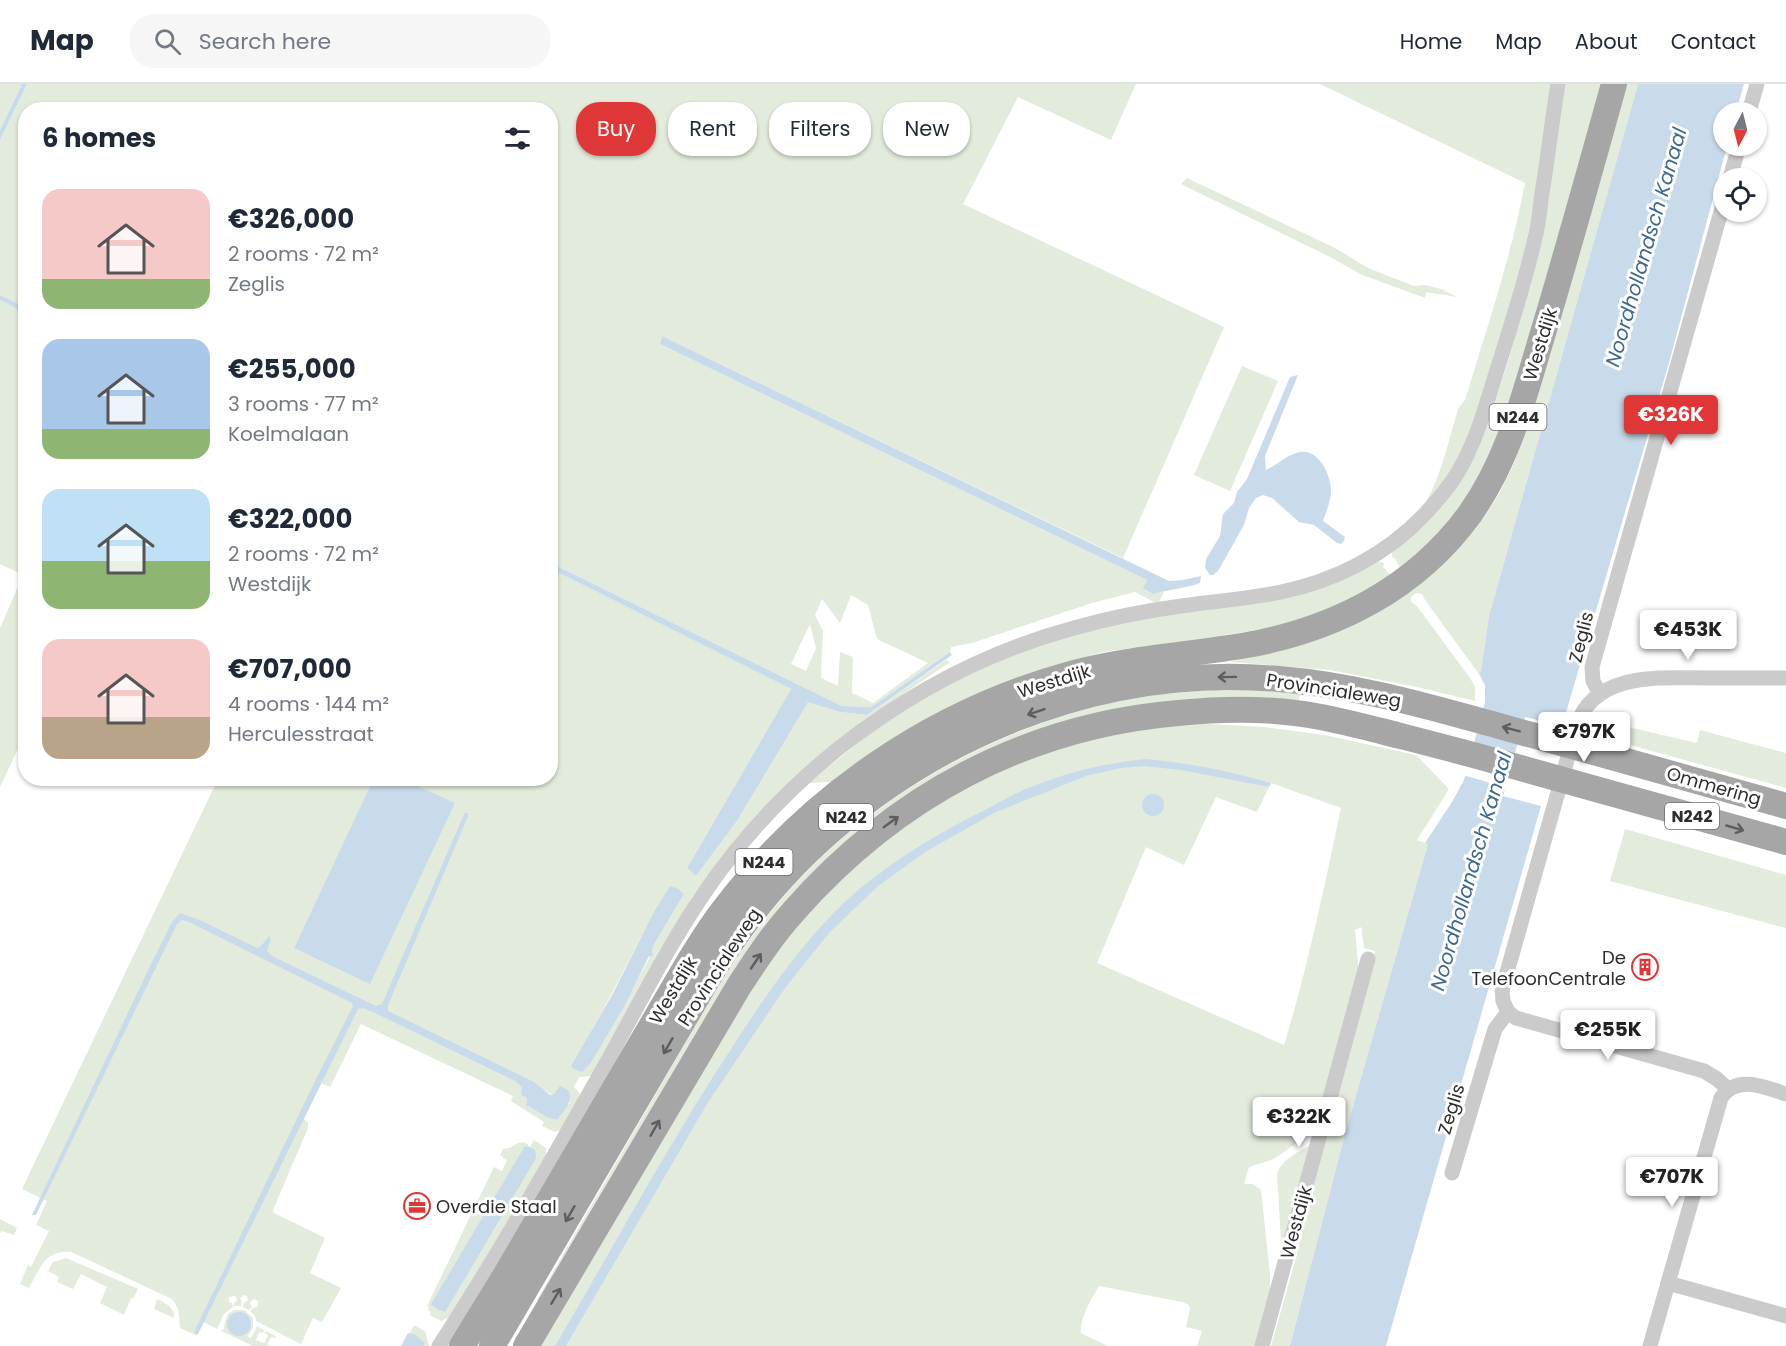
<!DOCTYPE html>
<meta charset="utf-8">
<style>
body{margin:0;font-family:Poppins,sans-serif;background:#f6f6f7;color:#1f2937;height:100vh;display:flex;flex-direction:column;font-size:22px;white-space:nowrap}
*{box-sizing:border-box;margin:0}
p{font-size:20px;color:#747a83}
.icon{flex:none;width:33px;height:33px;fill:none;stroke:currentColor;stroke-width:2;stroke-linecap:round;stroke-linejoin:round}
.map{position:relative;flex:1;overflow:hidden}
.drawer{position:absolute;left:18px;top:18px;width:540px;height:684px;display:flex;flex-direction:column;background:#fff;border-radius:24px;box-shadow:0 2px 4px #0004}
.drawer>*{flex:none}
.banner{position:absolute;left:576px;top:18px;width:570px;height:54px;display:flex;gap:12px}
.needle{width:39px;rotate:187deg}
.fabs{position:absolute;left:1713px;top:18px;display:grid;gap:12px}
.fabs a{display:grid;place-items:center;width:54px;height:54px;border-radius:50%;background:#fff;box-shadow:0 2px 4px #0004;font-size:30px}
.price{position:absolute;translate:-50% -51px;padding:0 14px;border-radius:6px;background:#fff;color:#222;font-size:20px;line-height:39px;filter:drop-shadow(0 2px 3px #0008)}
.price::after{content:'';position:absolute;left:50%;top:36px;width:18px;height:14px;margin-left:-9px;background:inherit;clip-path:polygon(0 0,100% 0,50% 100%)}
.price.selected{background:#df3737;color:#fff}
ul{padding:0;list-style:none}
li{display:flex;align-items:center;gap:18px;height:150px;padding:0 24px}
li span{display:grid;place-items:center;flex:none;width:168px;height:120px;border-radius:18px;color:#555}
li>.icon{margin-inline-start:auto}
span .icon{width:72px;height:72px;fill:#fffc;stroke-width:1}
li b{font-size:26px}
h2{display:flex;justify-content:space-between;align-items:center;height:72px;padding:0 24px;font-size:26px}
.chip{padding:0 21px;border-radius:24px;background:#fff;box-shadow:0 2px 4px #0004;font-size:21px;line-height:54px}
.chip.selected{background:#df3737;color:#fff}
header{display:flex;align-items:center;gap:36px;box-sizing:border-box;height:84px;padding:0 30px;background:#fff;border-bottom:2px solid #e0e1e3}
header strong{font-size:28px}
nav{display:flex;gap:33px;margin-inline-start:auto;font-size:21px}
.search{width:420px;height:54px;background:#f6f6f7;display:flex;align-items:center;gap:15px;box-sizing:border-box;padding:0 21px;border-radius:24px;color:#747a83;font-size:22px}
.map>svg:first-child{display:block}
.green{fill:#e3ebdc;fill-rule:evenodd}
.water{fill:#c9dbea}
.pier{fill:#fff}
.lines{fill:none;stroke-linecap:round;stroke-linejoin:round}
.minor{stroke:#cbcbcb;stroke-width:15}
.primary{stroke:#a6a6a6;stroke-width:26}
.oneway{stroke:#5e5e5e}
.labels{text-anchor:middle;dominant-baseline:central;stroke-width:6;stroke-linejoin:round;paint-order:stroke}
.shield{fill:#fff;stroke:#6d6d6d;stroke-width:1.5}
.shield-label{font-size:16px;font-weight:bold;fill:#2e2e2e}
.street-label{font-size:18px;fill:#2e2e2e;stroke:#fff}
.poi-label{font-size:18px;fill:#2e2e2e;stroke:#fff;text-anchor:end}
.water-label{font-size:20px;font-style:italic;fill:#3f6a8e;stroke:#fff}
</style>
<header>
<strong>Map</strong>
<div class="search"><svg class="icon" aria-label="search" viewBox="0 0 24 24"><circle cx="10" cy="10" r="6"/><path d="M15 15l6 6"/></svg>Search here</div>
<nav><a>Home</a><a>Map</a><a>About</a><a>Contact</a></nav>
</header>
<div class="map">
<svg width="1786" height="1262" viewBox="0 0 1786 1262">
<rect width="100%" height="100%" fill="#fff"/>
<g class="green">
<path d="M0 0H22L0 46Z"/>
<path d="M27 0H1136L1111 56 1018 13 963 120 1224 243 1123 474 662 252 660 260 1147 496 1144 506 1153 510 1165 506 1159 518H1154L1135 508 1092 519 972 559 951 563 950 568 871 623 842 622 551 479 550 26H26L25 223 0 211V56ZM851 511 868 521 877 555 928 579 873 619 852 609 853 573 840 568 838 602 821 594 823 547 815 531 822 515 840 539ZM810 540 816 564 806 587 791 580Z"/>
<path d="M1320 0H1551L1531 137 1524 169 1489 293 1458 379 1423 423C1440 397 1449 355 1458 325L1465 316C1487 244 1511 173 1525 99Z"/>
<path d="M1564 0H1605L1495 368 1479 399 1431 458 1400 484 1395 474 1392 473V466L1476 370 1489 338 1510 271 1542 156Z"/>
<path d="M1620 0H1638L1489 532 1481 587 1479 590 1425 516 1422 510 1416 509 1411 513V518L1417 522 1470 594 1475 603V617L1417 603 1330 586 1230 578 1297 561 1350 542 1375 530 1414 504 1436 487 1469 453 1486 431 1500 408 1515 377 1534 303Z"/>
<path d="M1187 94 1335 164 1368 184 1414 202 1425 201 1441 205 1457 213 1426 208 1425 214 1360 190 1330 173 1181 100Z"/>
<path d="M0 216 26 229 25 650 0 703V544L24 489 17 488 0 480Z"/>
<path d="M1242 282 1278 297 1230 407 1194 391Z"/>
<path d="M1376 477 1384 479 1383 483 1390 491 1365 507 1338 522 1279 542 1214 553 1103 568 1043 586 991 605 833 698 809 699 880 641 951 599 1015 569 1095 543 1245 519Z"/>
<path d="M551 485 791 605 687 784 696 792 737 737 808 617 840 628 867 631 946 576 950 578 865 636 735 758 692 813 693 818 597 988 590 992 579 993 574 1003 581 1011 561 1046 555 1048 542 1042 544 1038 511 1017 513 1012 361 940 330 1003 321 999 304 1035 308 1039V1044L273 1126 274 1129 325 1154 310 1189 341 1204 322 1238 313 1234 301 1260 256 1237 255 1232 250 1227 253 1224 258 1223V1217L254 1215 252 1216 250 1219 252 1223 249 1226 243 1223V1220L248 1216 247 1212 244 1211 240 1214 242 1219 241 1222H234V1219L237 1216 235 1212 229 1213V1218L232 1219 233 1223 224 1230 217 1245 200 1236 194 1250 180 1244C179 1232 180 1221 170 1214L71 1168C45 1166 40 1184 29 1204L20 1200 28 1181 31 1183 49 1147 36 1141 47 1117 22 1105 218 695H374L294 864 455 720 402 695 550 694ZM670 803 679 805 684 810 653 862 652 869 624 921 591 947C619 899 641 849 670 803ZM544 1006C552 1012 561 1013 570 1018L556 1036 529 1023 526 1020 527 1014 521 1011Z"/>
<path d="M1215 606H1262L1300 610 1297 627 1089 632 831 773 543 1220 537 1216 708 919C728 888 747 857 770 829 857 722 978 650 1111 619 1145 611 1180 608 1215 606Z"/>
<path d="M1190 639 1264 643 1324 651 1416 671 1449 705 1417 756 1428 760 1345 1050 1290 1262H1271L1295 1177 1332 1024 1375 867 1364 864 1361 843 1355 846 1359 890 1316 1045 1274 1075 1249 1083 1244 1100H1253L1261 1106 1270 1191V1206L1256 1262H1197L1202 1247 1186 1243 1190 1225 1189 1221 1182 1218 1099 1202C1092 1213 1079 1236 1081 1249L1108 1262H540L772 869 860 776 928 724 1004 683 1085 654ZM1271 699 1341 724C1324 804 1308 883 1284 961L1097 879 1146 763 1184 781 1216 713 1257 728Z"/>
<path d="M1611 639 1697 659 1700 646 1786 669V704L1590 650 1592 642Z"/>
<path d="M1625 745 1786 791V844L1610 797Z"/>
<path d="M534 1056 546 1064V1075L450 1233 441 1237 430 1231 431 1228 428 1226 429 1223 427 1222 494 1083 502 1087 507 1076 500 1072 503 1065C506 1064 508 1065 511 1063 517 1060 520 1056 528 1060V1062L524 1063 432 1219 437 1225 535 1066 530 1063Z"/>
<path d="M1313 1060 1282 1174 1277 1089C1283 1075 1299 1067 1313 1060Z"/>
<path d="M0 1135 17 1144 14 1151 2 1147 0 1149Z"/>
<path d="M66 1174 138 1205 133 1215 131 1214 124 1231 100 1219 107 1203 81 1190 73 1205 57 1198 59 1193 48 1187 53 1178Z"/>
<path d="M157 1215C166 1219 175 1224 174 1234L154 1225Z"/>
<path d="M236 1226H244L253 1234V1243L248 1252 250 1254 253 1251 257 1242 264 1246 263 1249 259 1248 256 1256 264 1259 268 1251 264 1249 266 1247 276 1252 275 1254 271 1253 267 1261 269 1262H253L221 1247 224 1245C225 1236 226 1228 236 1226Z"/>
<path d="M414 1241 425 1247 429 1262H424L425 1259 410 1249Z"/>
</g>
<g class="water">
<path d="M22 0H27L0 56V46Z"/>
<path d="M1638 0H1744L1736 28H1724V62H1727L1669 279 1562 642 1525 633 1503 712 1541 722 1386 1262H1290L1345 1050 1428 760 1425 759 1452 718 1464 696 1485 618V601L1479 590 1481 587 1489 532Z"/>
<path d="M0 211 25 223V229L0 216Z"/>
<path d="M662 252 1169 497 1183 496 1201 492 1200 499C1184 505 1169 505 1153 510L1143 505 1147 496 660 260Z"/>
<path d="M1298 291 1265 372 1266 386C1277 381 1288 370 1300 368 1320 365 1332 393 1331 409 1330 419 1326 428 1323 437L1345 453 1344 457 1341 460 1337 459 1314 441 1299 438 1272 414 1263 411 1256 414 1249 424 1244 441 1218 487 1213 491H1210L1205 484 1206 475 1220 452 1223 430 1234 419 1237 408 1247 395 1290 293Z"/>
<path d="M551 479 842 622 871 623 950 568 952 571 867 631 840 628 808 618 737 737 696 792 687 784 791 605 551 485Z"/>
<path d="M1145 675C1190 679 1227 687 1271 699L1269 703 1181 686 1144 682 1121 684 1086 692 996 728 925 768 877 803 829 849 785 904 707 1020 566 1262H555C614 1162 669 1059 733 962 767 909 809 848 857 807 898 773 943 746 991 723 1004 716 1017 708 1031 703 1068 688 1106 679 1145 675Z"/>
<path d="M374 694 402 695 455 719 370 900 294 864Z"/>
<circle cx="1153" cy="721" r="11"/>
<path d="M465 728 469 730 388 921V927L534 998 550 1011 554 1010 560 1002 568 1006C574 1017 564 1027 557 1036L547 1033 526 1021 527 1014 521 1011 522 1003 515 997 373 928 363 924 358 925 198 1250 195 1251 194 1248 317 993 353 922 352 919 189 838 182 836 177 840 36 1131H32L152 878 172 838 180 829 202 837 257 864 261 862 269 852 271 855 267 867 274 873 376 922 382 920Z"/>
<path d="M670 802 679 805 684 810 653 862 652 869 653 870 651 873 649 872 625 921 590 980 582 988 574 985 571 982 612 911 654 828Z"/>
<path d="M528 1062 535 1066 536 1072 535 1076 445 1228 437 1225 431 1220 524 1063Z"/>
<circle cx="239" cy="1240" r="12"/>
<path d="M408 1249 414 1250 425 1259 424 1262H401Z"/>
</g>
<path class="pier" d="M1471 661 1517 673 1508 704 1463 691Z"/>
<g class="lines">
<g class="minor">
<path d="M1749 28 1757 0"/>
<path d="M1730 94 1739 62"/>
<path d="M1600 610 1593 597 1592 583 1724 117"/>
<path d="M1508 928 1516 934 1704 987 1717 995 1728 1005"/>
<path d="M1452 1089 1495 945 1508 928 1503 917 1502 906 1577 641C1595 587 1662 594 1707 594 1733 594 1760 594 1786 594"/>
<path d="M1668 1199 1786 1232"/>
<path d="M439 1262C499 1170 553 1074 607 978 638 922 667 864 703 811 740 756 787 706 839 664 909 609 988 567 1074 544 1109 534 1145 527 1181 522 1215 517 1248 515 1281 508 1335 497 1386 471 1424 431 1436 418 1449 404 1458 388 1477 356 1486 321 1497 286 1511 242 1525 198 1535 154 1539 139 1540 124 1542 109 1548 73 1552 36 1558 0"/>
<path d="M1262 1262 1368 875"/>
<path d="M1650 1262 1721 1014C1736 990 1765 1003 1786 1010"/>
</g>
<g class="primary">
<path d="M462 1262 505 1192 687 881C698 863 709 845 722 828 809 712 934 627 1074 589 1131 574 1189 571 1247 561 1336 545 1416 504 1470 430 1509 375 1524 312 1543 249 1568 166 1591 83 1614 0"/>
<path d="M492 1262 704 901C727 863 752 826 783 793 908 658 1094 579 1279 595 1354 601 1427 622 1499 642 1595 668 1690 695 1786 722"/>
<path d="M526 1262 739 902C756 876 773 850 794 827 895 712 1026 642 1178 629 1218 625 1256 624 1295 629 1324 632 1352 640 1381 647 1416 656 1452 665 1488 675 1587 703 1687 730 1786 758"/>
</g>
</g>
<defs><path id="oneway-shaft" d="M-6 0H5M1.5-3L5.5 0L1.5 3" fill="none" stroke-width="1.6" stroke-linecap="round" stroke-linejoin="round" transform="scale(1.5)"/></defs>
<g class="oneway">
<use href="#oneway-shaft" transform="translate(1227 593) rotate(179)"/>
<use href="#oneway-shaft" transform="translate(1036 628) rotate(161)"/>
<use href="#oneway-shaft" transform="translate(1511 645) rotate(-165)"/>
<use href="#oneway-shaft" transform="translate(891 738) rotate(-36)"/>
<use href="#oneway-shaft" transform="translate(1735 744) rotate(16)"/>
<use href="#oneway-shaft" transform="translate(756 877) rotate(-56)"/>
<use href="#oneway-shaft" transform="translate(668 962) rotate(120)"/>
<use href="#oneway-shaft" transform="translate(655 1044) rotate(-60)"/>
<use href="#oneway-shaft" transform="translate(570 1130) rotate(120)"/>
<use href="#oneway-shaft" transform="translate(556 1212) rotate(-59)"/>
</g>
<defs>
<symbol id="building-ring" viewBox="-11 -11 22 22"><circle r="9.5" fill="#fff" stroke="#df3737" stroke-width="1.5"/><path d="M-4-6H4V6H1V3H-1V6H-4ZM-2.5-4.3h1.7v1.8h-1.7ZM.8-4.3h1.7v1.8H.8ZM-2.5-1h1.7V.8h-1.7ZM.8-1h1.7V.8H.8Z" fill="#df3737"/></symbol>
<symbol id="office-ring" viewBox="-11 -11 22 22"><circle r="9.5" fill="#fff" stroke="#df3737" stroke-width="1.5"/><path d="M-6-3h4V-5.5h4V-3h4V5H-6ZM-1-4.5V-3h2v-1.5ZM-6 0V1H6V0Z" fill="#df3737"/></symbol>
</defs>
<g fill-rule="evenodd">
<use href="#building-ring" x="1630" y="868" width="30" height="30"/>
<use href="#office-ring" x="402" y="1107" width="30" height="30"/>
</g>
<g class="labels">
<g class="shield">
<rect x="1489.5" y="320" width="57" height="26" rx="4.5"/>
<rect x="1665" y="719" width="54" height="26" rx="4.5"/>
<rect x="819" y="720" width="54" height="26" rx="4.5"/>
<rect x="735.5" y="765" width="57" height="26" rx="4.5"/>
</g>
<g class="shield-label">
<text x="1518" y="333">N244</text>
<text x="1692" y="732">N242</text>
<text x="846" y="733">N242</text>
<text x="764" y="778">N244</text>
</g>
<g class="street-label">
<text transform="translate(1540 260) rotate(-73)">Westdijk</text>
<text transform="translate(1581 553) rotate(-76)">Zeglis</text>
<text transform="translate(1054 597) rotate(-17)">Westdijk</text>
<text transform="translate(1334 606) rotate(9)">Provincialeweg</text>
<text transform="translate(1714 702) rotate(16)">Ommering</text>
<text transform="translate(719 883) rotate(-57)">Provincialeweg</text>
<text transform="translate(673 906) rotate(-59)">Westdijk</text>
<text transform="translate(1451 1025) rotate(-73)">Zeglis</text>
<text transform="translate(1296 1138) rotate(-75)">Westdijk</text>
</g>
<g class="poi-label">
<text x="1626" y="873">De<tspan x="1626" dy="21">TelefoonCentrale</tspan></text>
<text x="436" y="1122" text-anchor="start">Overdie Staal</text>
</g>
<g class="water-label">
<text transform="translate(1646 163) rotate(-74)">Noordhollandsch Kanaal</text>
<text transform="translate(1471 787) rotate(-74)">Noordhollandsch Kanaal</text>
</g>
</g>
</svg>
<div class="fabs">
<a><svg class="needle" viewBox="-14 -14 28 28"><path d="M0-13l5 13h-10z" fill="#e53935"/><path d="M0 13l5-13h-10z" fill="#747a83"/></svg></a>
<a><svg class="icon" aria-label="locate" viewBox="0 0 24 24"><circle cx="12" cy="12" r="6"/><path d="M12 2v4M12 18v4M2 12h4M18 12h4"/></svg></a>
</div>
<b class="price selected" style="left:1671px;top:362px">€326K</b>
<b class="price" style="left:1688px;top:577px">€453K</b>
<b class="price" style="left:1584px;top:679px">€797K</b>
<b class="price" style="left:1608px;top:977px">€255K</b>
<b class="price" style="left:1299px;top:1064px">€322K</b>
<b class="price" style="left:1672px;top:1124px">€707K</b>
<div class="banner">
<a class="chip selected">Buy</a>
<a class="chip">Rent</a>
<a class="chip">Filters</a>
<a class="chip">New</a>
</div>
<section class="drawer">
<h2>6 homes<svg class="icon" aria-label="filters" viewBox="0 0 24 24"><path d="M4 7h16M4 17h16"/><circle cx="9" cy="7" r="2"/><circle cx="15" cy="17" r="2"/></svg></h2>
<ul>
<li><span style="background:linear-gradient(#f6c9c9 75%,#8fb573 0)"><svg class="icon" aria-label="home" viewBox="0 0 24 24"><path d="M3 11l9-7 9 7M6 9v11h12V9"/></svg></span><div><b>€326,000</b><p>2 rooms · 72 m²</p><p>Zeglis</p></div></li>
<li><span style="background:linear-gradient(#a9c7e8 75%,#8fb573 0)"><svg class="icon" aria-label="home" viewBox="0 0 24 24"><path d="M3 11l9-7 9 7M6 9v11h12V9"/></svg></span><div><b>€255,000</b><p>3 rooms · 77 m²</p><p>Koelmalaan</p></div></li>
<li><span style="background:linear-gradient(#bfe0f5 60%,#8fb573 0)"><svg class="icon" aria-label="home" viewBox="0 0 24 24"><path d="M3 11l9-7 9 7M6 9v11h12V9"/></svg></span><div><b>€322,000</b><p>2 rooms · 72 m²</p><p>Westdijk</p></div></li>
<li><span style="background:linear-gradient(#f6c9c9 65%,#b9a48a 0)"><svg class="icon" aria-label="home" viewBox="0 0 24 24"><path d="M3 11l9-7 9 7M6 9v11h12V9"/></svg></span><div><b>€707,000</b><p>4 rooms · 144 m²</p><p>Herculesstraat</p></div></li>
</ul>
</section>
</div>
